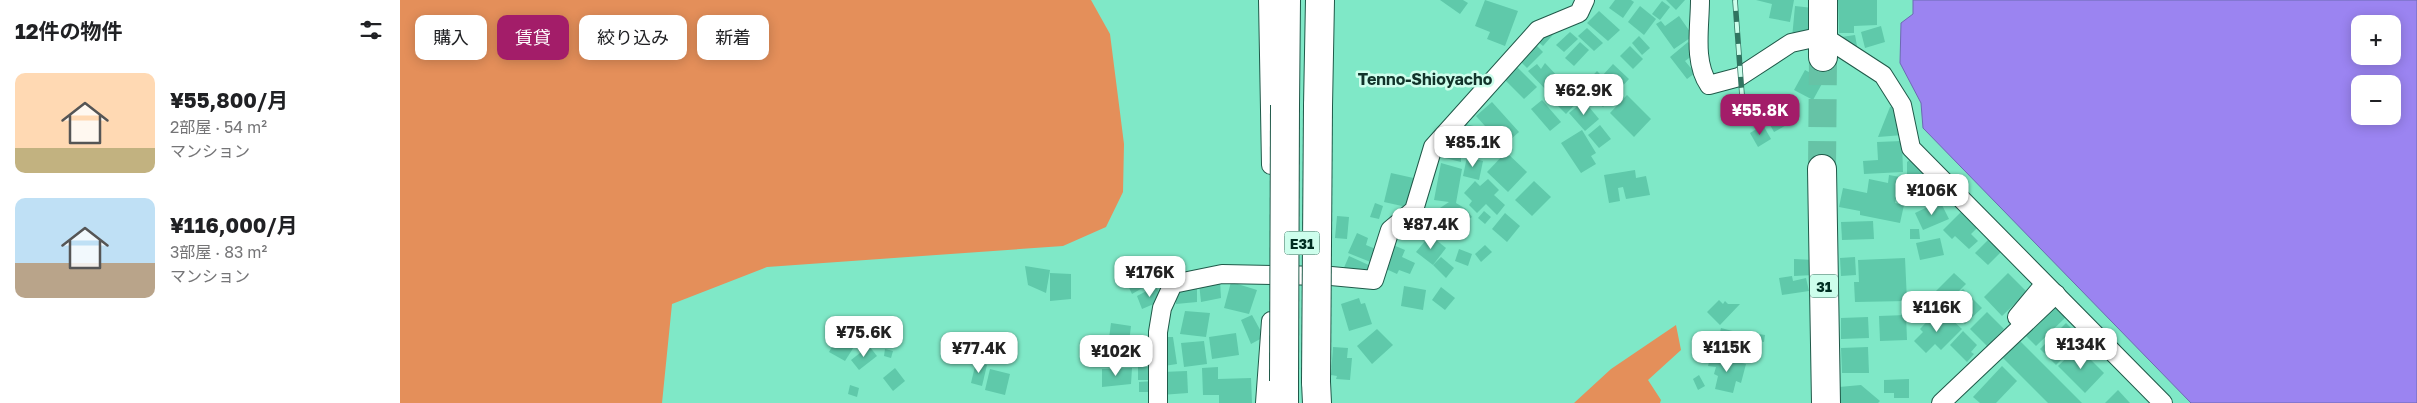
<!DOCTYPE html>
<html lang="ja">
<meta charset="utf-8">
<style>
body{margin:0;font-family:"Golos Text","Noto Sans JP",sans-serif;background:#f2f2f2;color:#202124;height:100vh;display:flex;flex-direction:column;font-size:19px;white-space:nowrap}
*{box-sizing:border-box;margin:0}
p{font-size:16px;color:#757577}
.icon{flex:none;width:28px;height:28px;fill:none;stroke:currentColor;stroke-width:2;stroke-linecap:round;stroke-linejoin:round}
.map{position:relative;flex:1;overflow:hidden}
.drawer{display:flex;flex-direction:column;background:#fff;width:400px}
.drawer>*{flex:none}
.hud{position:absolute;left:15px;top:15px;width:475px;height:45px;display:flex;gap:10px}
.tools{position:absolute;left:1951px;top:15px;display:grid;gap:10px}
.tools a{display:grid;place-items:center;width:50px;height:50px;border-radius:10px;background:#fff;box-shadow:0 2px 12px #0003;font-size:25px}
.price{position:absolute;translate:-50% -42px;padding:0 11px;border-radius:10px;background:#fff;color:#222;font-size:16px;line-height:32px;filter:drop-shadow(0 1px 2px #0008)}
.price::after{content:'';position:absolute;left:50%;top:30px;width:15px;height:11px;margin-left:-8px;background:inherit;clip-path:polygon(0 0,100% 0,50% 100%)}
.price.on{background:#a31d69;color:#fff}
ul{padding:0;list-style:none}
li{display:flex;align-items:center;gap:15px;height:125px;padding:0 15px}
li span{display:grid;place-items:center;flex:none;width:140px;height:100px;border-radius:10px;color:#555}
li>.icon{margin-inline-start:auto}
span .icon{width:60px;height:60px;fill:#fffc;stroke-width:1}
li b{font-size:21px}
h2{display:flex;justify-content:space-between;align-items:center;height:60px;padding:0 15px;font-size:21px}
.tag{padding:0 18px;border-radius:10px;background:#fff;box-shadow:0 2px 12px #0003;font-size:18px;line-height:45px}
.tag.on{background:#a31d69;color:#fff}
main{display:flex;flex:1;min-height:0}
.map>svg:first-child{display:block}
.green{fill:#e48f5a}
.water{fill:#9b84f1;stroke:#6c6ab3;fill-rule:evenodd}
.building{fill:#5fc9aa}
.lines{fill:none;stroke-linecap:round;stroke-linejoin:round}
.highway-tunnel{stroke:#66c3a6;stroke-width:28;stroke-dasharray:28 14;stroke-linecap:butt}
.street-casing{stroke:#205949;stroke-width:20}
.highway-casing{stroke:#205949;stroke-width:30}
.street{stroke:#fff;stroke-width:18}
.highway{stroke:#fff;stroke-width:28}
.rail-casing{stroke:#307460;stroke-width:5.5}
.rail{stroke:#cdfeec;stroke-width:4;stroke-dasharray:11;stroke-linecap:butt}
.highway-bridge-casing{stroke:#205949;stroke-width:30;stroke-linecap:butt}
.highway-bridge{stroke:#fff;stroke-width:28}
.labels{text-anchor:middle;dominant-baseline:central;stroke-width:5;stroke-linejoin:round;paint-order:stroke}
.shield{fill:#cdfeec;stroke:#3e6c5f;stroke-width:1}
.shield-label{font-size:14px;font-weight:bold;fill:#002e22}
.neighbourhood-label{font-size:16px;font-weight:bold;fill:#11332a;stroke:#cdfeec}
</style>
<main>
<section class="drawer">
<h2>12件の物件<svg class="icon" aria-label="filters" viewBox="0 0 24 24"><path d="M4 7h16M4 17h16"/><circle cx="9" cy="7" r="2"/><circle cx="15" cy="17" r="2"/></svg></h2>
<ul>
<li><span style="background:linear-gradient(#ffd9b3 75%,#c2b280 0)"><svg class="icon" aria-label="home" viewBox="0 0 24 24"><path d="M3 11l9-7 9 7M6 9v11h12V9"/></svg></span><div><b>¥55,800/月</b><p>2部屋 · 54 m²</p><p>マンション</p></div></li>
<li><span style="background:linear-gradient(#bfe0f5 65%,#b9a48a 0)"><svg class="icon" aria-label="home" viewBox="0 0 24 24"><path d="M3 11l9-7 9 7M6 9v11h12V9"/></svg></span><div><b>¥116,000/月</b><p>3部屋 · 83 m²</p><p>マンション</p></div></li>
</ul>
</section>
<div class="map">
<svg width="2017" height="403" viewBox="0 0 2017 403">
<rect width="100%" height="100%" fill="#7fe8c7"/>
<g class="green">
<path d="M0 0H691L710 34 724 144 723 192 706 227 663 246 367 267 272 304 262 403H0Z"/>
<path d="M1276 325 1281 350 1248 380 1261 400 1260 403H1174L1211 369Z"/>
</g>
<path class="water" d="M1513 0H2017V403H1791L1523 128 1521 103 1500 63 1501 23 1513 14ZM1960 24H1992V56H1960ZM1960 84H1992V116H1960Z"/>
<g class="building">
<path d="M1040 0H1063L1068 3 1060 14Z"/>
<path d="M1085 0 1118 11 1105 46 1087 39 1090 32 1075 26Z"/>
<path d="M1215 0H1231L1234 2 1223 18 1209 8Z"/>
<path d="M1266 0H1285L1276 10Z"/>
<path d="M1356 0H1394L1390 22 1369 18 1372 4Z"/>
<path d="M1438 0H1477V25L1454 26V33H1439Z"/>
<path d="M1262 1 1270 7 1260 20 1252 14Z"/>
<path d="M1240 6 1256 19 1244 35 1228 22Z"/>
<path d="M1395 6 1413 8 1411 29 1392 38Z"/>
<path d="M1199 11 1220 30 1208 41 1187 23Z"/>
<path d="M1279 16 1293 36 1274 49 1256 24 1261 21 1265 26Z"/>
<path d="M1481 26 1485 42 1465 48 1461 32Z"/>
<path d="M1187 28 1203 43 1194 51 1178 36Z"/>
<path d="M1158 29 1143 46 1134 38Z"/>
<path d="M1170 32 1178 39 1164 52 1156 45Z"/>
<path d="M1455 35 1457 46 1444 48 1441 37Z"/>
<path d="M1239 36 1250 48 1242 55 1232 43Z"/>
<path d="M1180 42 1189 50 1174 66 1165 58Z"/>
<path d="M1288 42 1296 53 1285 61 1295 73 1287 79 1270 57Z"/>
<path d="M1134 43 1143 52 1127 68 1118 59Z"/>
<path d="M1230 46 1243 59 1233 69 1220 56Z"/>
<path d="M1145 63 1161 80 1148 92 1128 71 1137 64 1141 69Z"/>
<path d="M1213 64 1229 79 1203 107 1182 87 1197 71 1202 76Z"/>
<path d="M1115 65 1137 87 1124 99 1102 77Z"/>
<path d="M1405 70 1424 80 1413 100 1394 90Z"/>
<path d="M1165 82 1181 98 1166 114 1149 97Z"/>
<path d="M1227 95 1251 119 1234 137 1210 113Z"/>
<path d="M1142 100 1161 122 1150 131 1131 109Z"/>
<path d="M1184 101 1199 119 1185 131 1169 113Z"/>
<path d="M1092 102 1119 132 1103 146 1076 116Z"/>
<path d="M1383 106 1392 122 1374 132 1365 116Z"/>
<path d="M1501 106 1503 135 1478 137 1490 107Z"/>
<path d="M1061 123 1078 127 1080 150 1063 151Z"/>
<path d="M1200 125 1211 139 1199 148 1188 135Z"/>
<path d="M1363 125 1371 139 1358 147 1350 133Z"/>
<path d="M1182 130 1196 153 1191 156 1196 164 1181 173 1161 143Z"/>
<path d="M1045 134H1061V162L1045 158Z"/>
<path d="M1502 141 1503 172 1464 174 1463 161 1478 160 1477 142Z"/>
<path d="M1106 152 1127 172 1108 192 1087 172Z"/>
<path d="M1516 155 1536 177 1507 191V162Z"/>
<path d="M1067 157 1083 161 1079 180 1063 176Z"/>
<path d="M1041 163 1062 169 1056 203 1066 209 1072 217 1051 231 1037 210 1049 202 1034 200Z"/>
<path d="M1235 170 1236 178 1246 176 1250 195 1226 199 1223 187 1218 188 1220 201 1209 203 1204 175Z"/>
<path d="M991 173 1018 179 1011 208 984 202Z"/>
<path d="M1489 175 1500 177 1495 203 1504 205 1500 223 1460 215V211L1439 207 1443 188 1467 193 1469 179 1488 183Z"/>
<path d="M1088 179 1099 190 1094 195 1105 205 1097 215 1086 204 1077 213 1069 205 1072 201 1064 193 1075 181 1080 186Z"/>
<path d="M1134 181 1151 197 1132 216 1115 200Z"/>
<path d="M1540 201 1549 219 1523 230 1515 213Z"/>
<path d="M975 203 983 206 979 219 970 217Z"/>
<path d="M1566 207 1582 223 1571 234 1578 241 1569 249 1555 236 1552 239 1543 230Z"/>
<path d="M1084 211 1091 217 1085 224 1078 218Z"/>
<path d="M1105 213 1120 226 1107 242 1092 229Z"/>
<path d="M937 216 949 217 947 239 935 238Z"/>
<path d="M1473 221 1474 239 1442 240 1441 222Z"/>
<path d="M1510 229H1519L1520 239H1510Z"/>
<path d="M957 233 968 238 966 245 978 250 973 263 948 253Z"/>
<path d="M1030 235 1046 248 1033 265 1016 252Z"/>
<path d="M1540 238 1544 255 1520 260 1516 243Z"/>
<path d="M1590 238 1603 250 1588 265 1575 253Z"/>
<path d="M993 245 1005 250 1002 257 1015 263 1010 274 999 270 997 274 984 268Z"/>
<path d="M1085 245 1092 252 1081 262 1075 254Z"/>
<path d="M1059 249 1072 254 1068 266 1055 261Z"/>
<path d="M949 256 973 267 965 287 943 270Z"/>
<path d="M1041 257 1054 268 1046 278 1033 265Z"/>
<path d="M1455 257 1456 275 1441 276 1440 258Z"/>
<path d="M725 258 751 283 732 294 723 275Z"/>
<path d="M1505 258 1507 301 1455 302 1454 282H1459L1458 260Z"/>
<path d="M1394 259 1414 260V275L1394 276Z"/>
<path d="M625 266 650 270 646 293 628 285Z"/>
<path d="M650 273 671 274V299L650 301Z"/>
<path d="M1554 273 1566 284 1548 302 1536 291Z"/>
<path d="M1608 273 1627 292 1602 316 1584 297Z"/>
<path d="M1392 276 1393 281 1406 278 1409 291 1382 295 1379 278Z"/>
<path d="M820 281 821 298 801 302 799 283Z"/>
<path d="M831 282 857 290 849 314 824 308Z"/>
<path d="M756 286 763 300 742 309 737 296Z"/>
<path d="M1004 286 1026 290 1023 310 1001 306Z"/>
<path d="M797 287V302L776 304V289Z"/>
<path d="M1041 287 1055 298 1045 310 1032 300Z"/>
<path d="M1563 289 1582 308 1565 324 1546 306Z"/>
<path d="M959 298 961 304 965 303 972 324 949 331 941 304Z"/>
<path d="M1319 300 1323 304 1325 301 1328 304H1340L1320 325 1307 312Z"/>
<path d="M1652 303 1666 317 1636 346 1622 332Z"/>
<path d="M785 311 810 313 806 337 780 334Z"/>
<path d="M1536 312 1545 320 1548 316 1562 329 1541 350 1535 344 1526 353 1514 341 1523 332 1520 329Z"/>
<path d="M1587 312 1604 329 1587 346 1570 329Z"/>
<path d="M852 315 864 337 851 344 841 320Z"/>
<path d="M1506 315 1507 340 1480 341 1479 316Z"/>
<path d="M1468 317 1469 338 1441 339V318Z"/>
<path d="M466 323 486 328 483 338 464 333Z"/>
<path d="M711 323 731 326 727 358 707 354Z"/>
<path d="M1666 323 1682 339 1656 365 1640 349Z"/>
<path d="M1321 328 1344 334 1340 351 1317 345Z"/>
<path d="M977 329 993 345 972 364 957 346Z"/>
<path d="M1563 331 1577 345 1571 352 1574 354 1567 362 1550 345Z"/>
<path d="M441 332 457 342 445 361 429 352Z"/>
<path d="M1346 332 1365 335 1364 342 1347 339Z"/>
<path d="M836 333 839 355 812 359 809 337Z"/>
<path d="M762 337H773L777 364 764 366Z"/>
<path d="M804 341 807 364 784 367 781 343Z"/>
<path d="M1620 341 1682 403H1648L1603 358Z"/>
<path d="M469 346 477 356 459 370 451 360Z"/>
<path d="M933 347 948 348 947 358H952L950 380 936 379 937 376 931 375Z"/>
<path d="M1468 347 1469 373H1442L1441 348Z"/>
<path d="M1678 347 1704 373 1685 393 1658 366Z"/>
<path d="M485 349 493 351 491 358 484 356Z"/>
<path d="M1311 355 1346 364 1341 383 1336 381 1333 393 1315 389 1318 376 1314 374 1316 367 1308 366Z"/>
<path d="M576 362 587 365 582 386 571 383Z"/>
<path d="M1602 366 1617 381 1596 403H1580L1573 397Z"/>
<rect x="738" y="367" width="15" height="13"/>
<path d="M818 367V379L851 378 852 403H819V395H803L802 368Z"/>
<path d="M495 368 505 381 493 391 483 378Z"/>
<path d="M732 368 731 384 702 387V369Z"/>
<path d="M590 369 610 374 605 395 585 390Z"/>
<path d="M787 371 788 393 761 395 762 372Z"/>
<path d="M1299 375 1305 386 1298 390 1293 379Z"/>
<path d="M1509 379V398H1494V393H1484V380Z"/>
<path d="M754 381V392H739V382Z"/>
<path d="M450 385 459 388 457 397 448 394Z"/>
<path d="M1461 385 1480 401 1478 403H1438L1439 387Z"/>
<path d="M1718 390 1730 403H1705Z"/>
</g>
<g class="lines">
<path class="highway-tunnel" d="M1422 169 1423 57"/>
<defs>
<g id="street">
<path d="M868 0 871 165"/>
<path d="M1300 0C1300 27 1293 62 1309 85L1339 77 1391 43 1423 36 1483 75 1502 105 1511 148 1763 403"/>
<path d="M1617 317 1642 287"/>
<path d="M758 403V332L762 308 773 284 822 274 931 276 974 280 990 230 1014 210 1033 147 1138 30 1179 13 1185 0"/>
<path d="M865 403 871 321"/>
<path d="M1541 403 1656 294"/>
</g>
<g id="highway">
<path d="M1423 57V0"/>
<path d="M885 105 886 0"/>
<path d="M918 106 920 0"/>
<path d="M1422 169 1426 403"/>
<path d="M916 382 917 403"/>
<path d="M884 403V381"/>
</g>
</defs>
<use href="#street" class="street-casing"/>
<use href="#highway" class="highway-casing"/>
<use href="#street" class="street"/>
<use href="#highway" class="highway"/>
<defs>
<path id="rail" d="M1335 0 1343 109"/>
</defs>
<use href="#rail" class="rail-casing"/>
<use href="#rail" class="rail"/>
<defs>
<g id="highway-bridge">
<path d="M884 381 885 105"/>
<path d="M916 382 918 106"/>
</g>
</defs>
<use href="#highway-bridge" class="highway-bridge-casing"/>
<use href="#highway-bridge" class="highway-bridge"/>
</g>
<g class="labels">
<g class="shield">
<rect x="884.5" y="231.5" width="35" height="23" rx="4"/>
<rect x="1410" y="274.5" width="28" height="23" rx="4"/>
</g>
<g class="shield-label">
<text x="902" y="243">E31</text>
<text x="1424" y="286">31</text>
</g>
<g class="neighbourhood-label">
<text x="1025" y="79">Tenno-Shioyacho</text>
</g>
</g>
</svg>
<div class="tools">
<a>+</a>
<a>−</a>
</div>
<b class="price" style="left:1184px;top:116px">¥62.9K</b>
<b class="price on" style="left:1360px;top:136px">¥55.8K</b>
<b class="price" style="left:1073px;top:168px">¥85.1K</b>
<b class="price" style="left:1532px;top:216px">¥106K</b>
<b class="price" style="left:1031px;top:250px">¥87.4K</b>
<b class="price" style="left:750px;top:298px">¥176K</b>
<b class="price" style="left:1537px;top:333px">¥116K</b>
<b class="price" style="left:464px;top:358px">¥75.6K</b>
<b class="price" style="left:1681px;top:370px">¥134K</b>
<b class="price" style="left:1327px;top:373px">¥115K</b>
<b class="price" style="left:579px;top:374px">¥77.4K</b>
<b class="price" style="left:716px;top:377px">¥102K</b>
<div class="hud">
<a class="tag">購入</a>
<a class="tag on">賃貸</a>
<a class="tag">絞り込み</a>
<a class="tag">新着</a>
</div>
</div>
</main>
